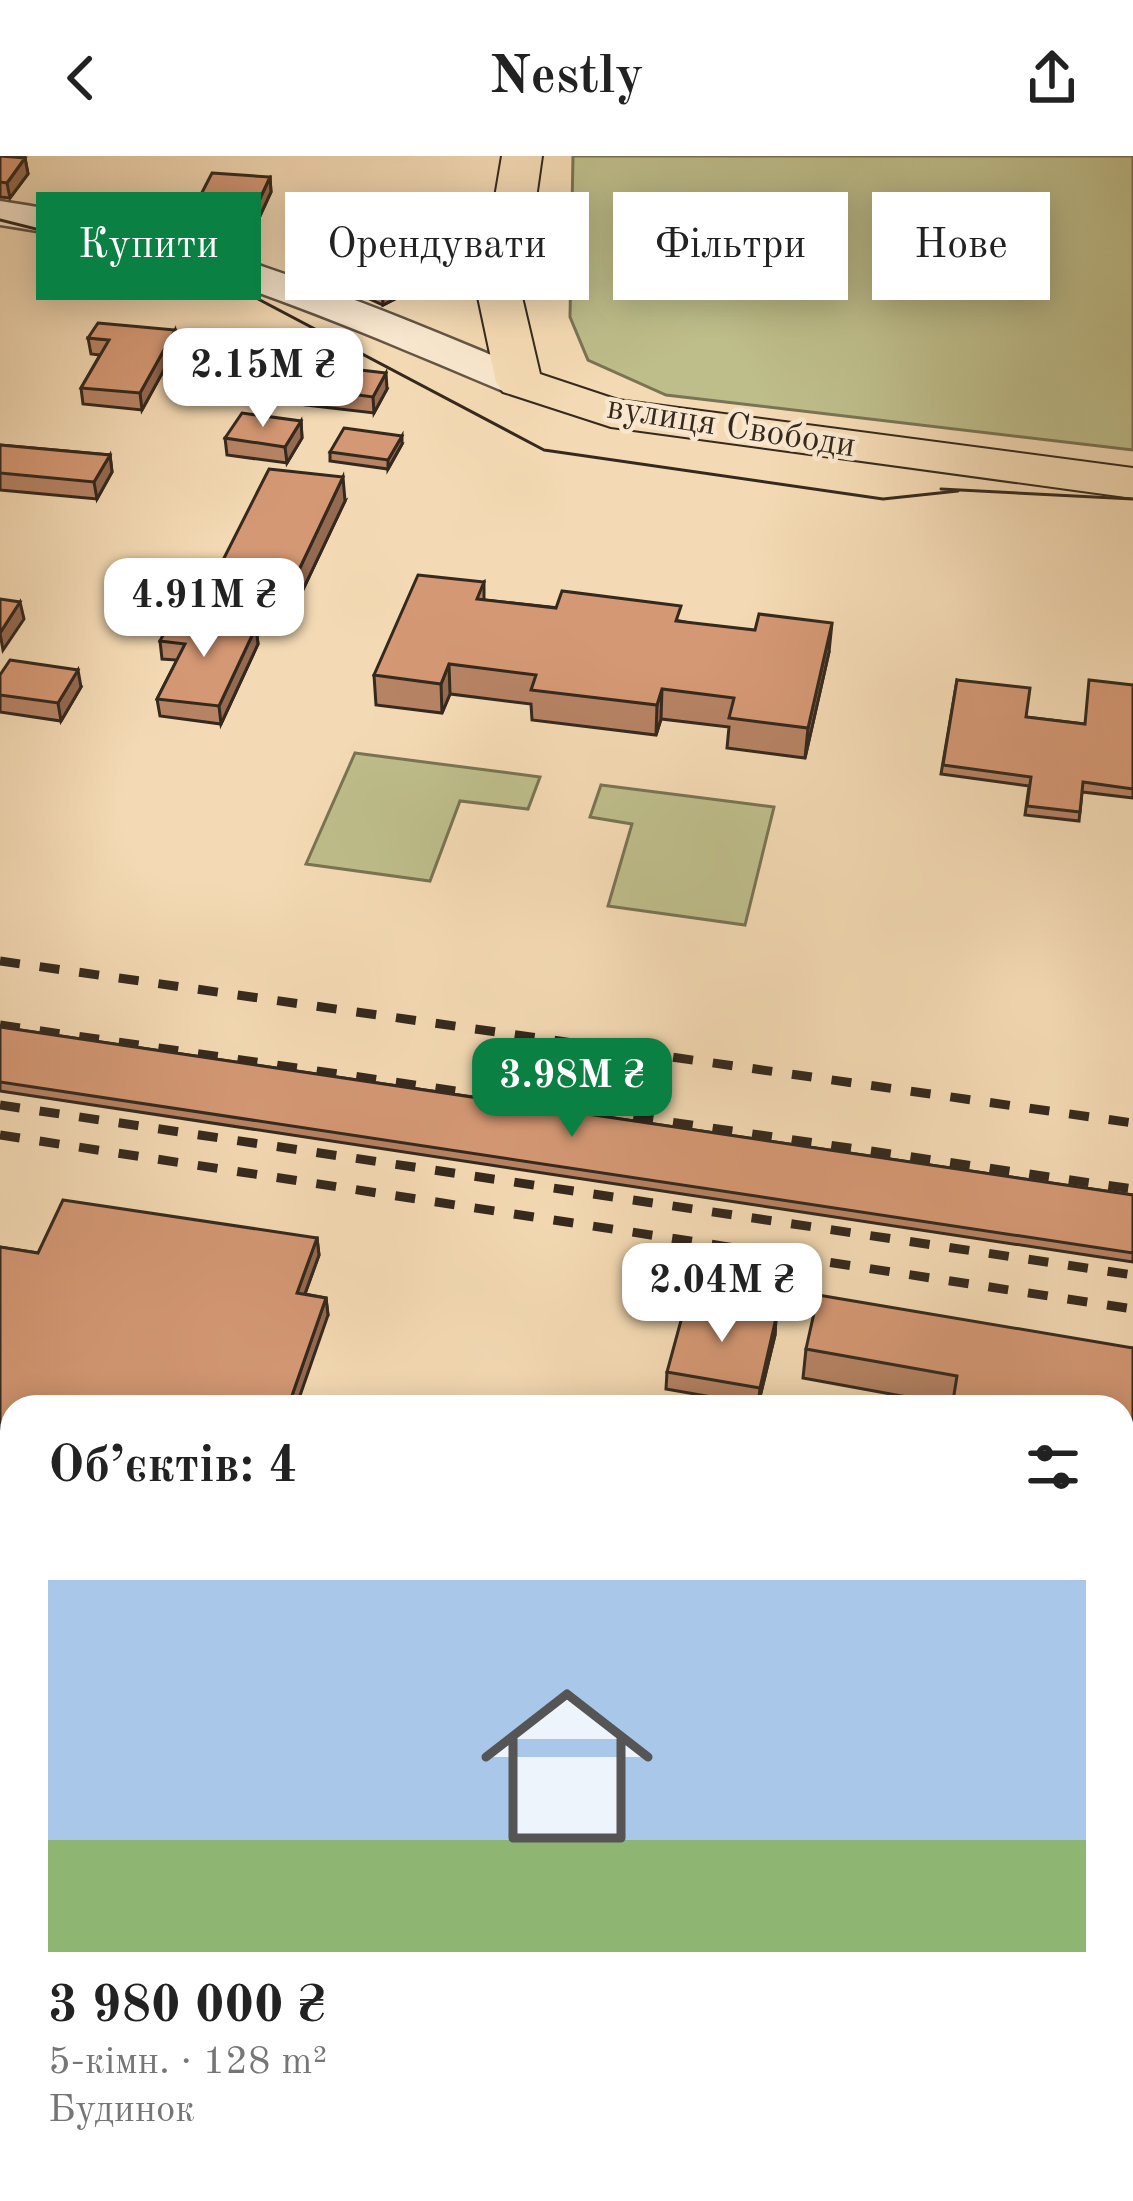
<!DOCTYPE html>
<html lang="uk">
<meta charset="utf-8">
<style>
body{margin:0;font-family:"Old Standard TT",serif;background:#f6f6f6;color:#222;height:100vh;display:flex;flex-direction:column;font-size:45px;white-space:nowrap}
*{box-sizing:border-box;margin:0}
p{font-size:39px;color:#767676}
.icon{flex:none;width:66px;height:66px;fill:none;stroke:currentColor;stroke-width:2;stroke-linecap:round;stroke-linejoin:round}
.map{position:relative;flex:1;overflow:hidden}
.sheet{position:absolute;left:0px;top:1239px;width:1134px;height:807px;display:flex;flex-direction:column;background:#fff;border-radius:36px 36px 0 0;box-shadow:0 6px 30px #0003}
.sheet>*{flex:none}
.hud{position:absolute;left:36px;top:36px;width:1062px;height:108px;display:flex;gap:24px}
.price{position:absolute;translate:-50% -102px;padding:0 27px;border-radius:24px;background:#fff;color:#222;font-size:39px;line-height:78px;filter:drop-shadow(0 3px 6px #0008)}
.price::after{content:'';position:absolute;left:50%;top:72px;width:36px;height:27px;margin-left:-18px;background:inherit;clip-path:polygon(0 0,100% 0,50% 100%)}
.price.selected{background:#0b8043;color:#fff}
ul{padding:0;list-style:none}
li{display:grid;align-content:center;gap:24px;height:636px;padding:0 48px}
li span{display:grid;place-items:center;height:372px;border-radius:0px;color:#555}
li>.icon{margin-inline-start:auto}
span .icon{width:216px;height:216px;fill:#fffc;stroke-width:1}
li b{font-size:51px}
h2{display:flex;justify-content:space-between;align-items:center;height:144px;padding:0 48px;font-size:51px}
.pill{padding:0 42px;border-radius:0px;background:#fff;box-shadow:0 6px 30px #0003;font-size:42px;line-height:108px}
.pill.selected{background:#0b8043;color:#fff}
header{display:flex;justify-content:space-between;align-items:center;height:156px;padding:0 48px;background:#fff;font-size:54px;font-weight:800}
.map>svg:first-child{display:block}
.green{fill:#bebe8b;stroke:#7a7454;stroke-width:3}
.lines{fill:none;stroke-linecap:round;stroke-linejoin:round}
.minor-casing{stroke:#655543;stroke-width:5}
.major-casing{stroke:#35291d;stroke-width:4}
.minor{fill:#f8e7ce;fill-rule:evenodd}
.major{fill:#f4dab4;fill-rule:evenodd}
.tram{stroke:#35291d;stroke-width:3}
.rail{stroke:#35291d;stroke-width:9;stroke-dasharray:20 20;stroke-linecap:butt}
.wall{fill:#b68364;stroke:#35291d;stroke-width:3}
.shaded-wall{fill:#946a51;stroke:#35291d;stroke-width:3}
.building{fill:#d49874;stroke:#35291d;stroke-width:3}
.labels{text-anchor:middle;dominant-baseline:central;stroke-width:9;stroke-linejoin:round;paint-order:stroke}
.far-street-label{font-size:36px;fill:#35291d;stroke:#f8e7ce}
</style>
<header><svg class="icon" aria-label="back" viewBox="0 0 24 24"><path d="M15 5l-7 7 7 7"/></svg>Nestly<svg class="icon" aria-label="share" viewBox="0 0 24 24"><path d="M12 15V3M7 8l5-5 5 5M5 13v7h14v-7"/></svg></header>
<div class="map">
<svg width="1133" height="2045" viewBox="0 0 1133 2045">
<rect width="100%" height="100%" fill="#f4dab4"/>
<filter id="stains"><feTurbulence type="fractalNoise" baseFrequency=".00167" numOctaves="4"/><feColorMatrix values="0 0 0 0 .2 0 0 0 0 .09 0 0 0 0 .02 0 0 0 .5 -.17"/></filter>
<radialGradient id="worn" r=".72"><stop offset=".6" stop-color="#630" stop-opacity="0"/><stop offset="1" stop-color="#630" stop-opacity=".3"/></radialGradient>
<g class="green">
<path d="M573 0H1133V294L666 239 588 204 570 161Z"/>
<path d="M355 597 540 621 528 653 460 645 430 725 306 708Z"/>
<path d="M601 629 774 651 745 769 608 750 632 668 590 661Z"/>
</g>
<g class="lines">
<defs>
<g id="minor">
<path d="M0 45C189 72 359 144 535 217L541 226 535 235 519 239 503 235C338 166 178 95 0 69Z"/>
<path d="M1133 1863V1945L1122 1947V1865Z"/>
<path d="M12 1970V2034H47L40 2045H0V1975Z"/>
</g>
<path id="major" d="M502 0H542L522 141 540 218 618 244 1133 312V342L611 271 503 236 496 226 478 141Z"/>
</defs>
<use href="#minor" class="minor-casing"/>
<use href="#major" class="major-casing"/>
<use href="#minor" class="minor"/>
<use href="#major" class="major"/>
<g class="tram">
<path d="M0 64 207 116 544 294 883 343 958 335"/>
<path d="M941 333 1133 343"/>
</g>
<g class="rail">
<path d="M0 805 1133 967"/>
<path d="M0 869 1133 1033"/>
<path d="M0 949 1133 1119"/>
<path d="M0 979 1133 1153"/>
</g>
</g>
<g class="wall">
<path d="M0 0 25 2 28 18 10 42 0 41Z"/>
<path d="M270 21 271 36 253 75 194 72 192 56Z"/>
<path d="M311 101 449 115 383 149 313 117Z"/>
<path d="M88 182 177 190 142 254 83 248 81 232 100 199 91 198Z"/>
<path d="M304 232 387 233 374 257 305 249Z"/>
<path d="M301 265 302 282 287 307 227 299 225 282Z"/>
<path d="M402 288 388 313 330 305V296Z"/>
<path d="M0 289 110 299 112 316 97 343 0 334Z"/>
<path d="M345 345 299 442 223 433 220 410Z"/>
<path d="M484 426V444L680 465 829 496 805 602 727 592 729 571 661 563 656 579 532 564 531 548 450 538 442 557 376 549 374 519Z"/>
<path d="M256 471 258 488 221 568 160 560 157 543 177 504 162 503 160 485Z"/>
<path d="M0 519 81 531 61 565 0 556Z"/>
<path d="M957 524 1026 561 1084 568 1133 529V642L1082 636 1079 665 1025 659 1029 630 941 618Z"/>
<path d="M0 871 1133 1039V1106L0 935Z"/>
<path d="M317 1082 319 1099 305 1138 326 1142 328 1159 12 1251V1687L0 1685V1091L38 1097Z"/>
<path d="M776 1162 775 1179 758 1249 666 1233 667 1216Z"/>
<path d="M1133 1192V1478L1122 1476V1251L951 1249 803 1222 806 1193Z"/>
</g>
<g class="shaded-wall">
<path d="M25 2 28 18 10 42 7 27Z"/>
<path d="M270 21 271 36 253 75 252 60Z"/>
<path d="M449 99V115L383 149 382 133Z"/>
<path d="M175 174 177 190 142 254 140 237Z"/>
<path d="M386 217 387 233 374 257 373 241Z"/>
<path d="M301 265 302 282 287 307 285 291Z"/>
<path d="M402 280V288L388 313V304Z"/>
<path d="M110 299 112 316 97 343 94 326Z"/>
<path d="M343 321 345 345 299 442 297 418Z"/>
<path d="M20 446 24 463 3 494 0 477Z"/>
<path d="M832 467 829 496 805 602 808 572Z"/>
<path d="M256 471 258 488 221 568 219 550Z"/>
<path d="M449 508 450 538 442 557 441 528Z"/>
<path d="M78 514 81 531 61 565 58 547Z"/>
<path d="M662 533 661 563 656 579 657 549Z"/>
<path d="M317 1082 319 1099 299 1154 297 1137Z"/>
<path d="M326 1142 328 1159 296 1251H288Z"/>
<path d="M776 1162 775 1179 758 1249 760 1232Z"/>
</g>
<g class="building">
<path d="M0 0 25 2 7 27 0 26Z"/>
<path d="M212 17 270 21 252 60 192 56Z"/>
<path d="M378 68 449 99 382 133 311 101Z"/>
<path d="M98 167 175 174 140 237 81 232 109 184 88 182Z"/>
<path d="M317 209 386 217 373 241 304 232Z"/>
<path d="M242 257 301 265 285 291 225 282Z"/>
<path d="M344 272 402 280 388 304 330 296Z"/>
<path d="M0 289 110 299 94 326 0 317Z"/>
<path d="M269 313 343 321 297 418 220 410Z"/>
<path d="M418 419 484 426 477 443 556 452 562 435 681 450 676 465 755 474 759 458 832 467 808 572 729 562 734 542 662 533 657 549 531 534 536 519 449 508 441 528 374 519Z"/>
<path d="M0 443 20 446 0 477Z"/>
<path d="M172 462 256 471 219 550 157 543 185 488 160 485Z"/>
<path d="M10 504 78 514 58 547 0 539V519Z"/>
<path d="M957 524 1030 532 1026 561 1085 568 1089 524 1133 529V633L1083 626 1080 656 1027 650 1031 621 943 609Z"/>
<path d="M0 871 1133 1039V1097L0 926Z"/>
<path d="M63 1044 317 1082 297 1137 326 1142 288 1251H12V1673L0 1670V1091L38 1097Z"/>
<path d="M818 1139 1133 1192V1448L1122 1446V1251H952L957 1220 806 1193Z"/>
<path d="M686 1146 776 1162 760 1232 667 1216Z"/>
</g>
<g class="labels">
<g class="far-street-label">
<text transform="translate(731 272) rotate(9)">вулиця Свободи</text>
</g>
</g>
<rect width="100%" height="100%" filter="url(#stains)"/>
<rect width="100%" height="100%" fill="url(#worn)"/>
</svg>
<b class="price" style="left:263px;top:274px">2.15M ₴</b>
<b class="price" style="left:204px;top:504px">4.91M ₴</b>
<b class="price selected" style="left:572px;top:984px">3.98M ₴</b>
<b class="price" style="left:722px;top:1189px">2.04M ₴</b>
<div class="hud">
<a class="pill selected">Купити</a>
<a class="pill">Орендувати</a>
<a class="pill">Фільтри</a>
<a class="pill">Нове</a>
</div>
<section class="sheet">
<h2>Об’єктів: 4<svg class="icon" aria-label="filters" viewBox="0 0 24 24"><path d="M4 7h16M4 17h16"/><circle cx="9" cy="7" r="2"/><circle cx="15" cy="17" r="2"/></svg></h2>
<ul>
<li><span style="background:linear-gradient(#a9c7e8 70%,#8fb573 0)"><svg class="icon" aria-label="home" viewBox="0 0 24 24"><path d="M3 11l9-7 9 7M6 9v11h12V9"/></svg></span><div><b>3 980 000 ₴</b><p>5-кімн. · 128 m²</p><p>Будинок</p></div></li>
</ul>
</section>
</div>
